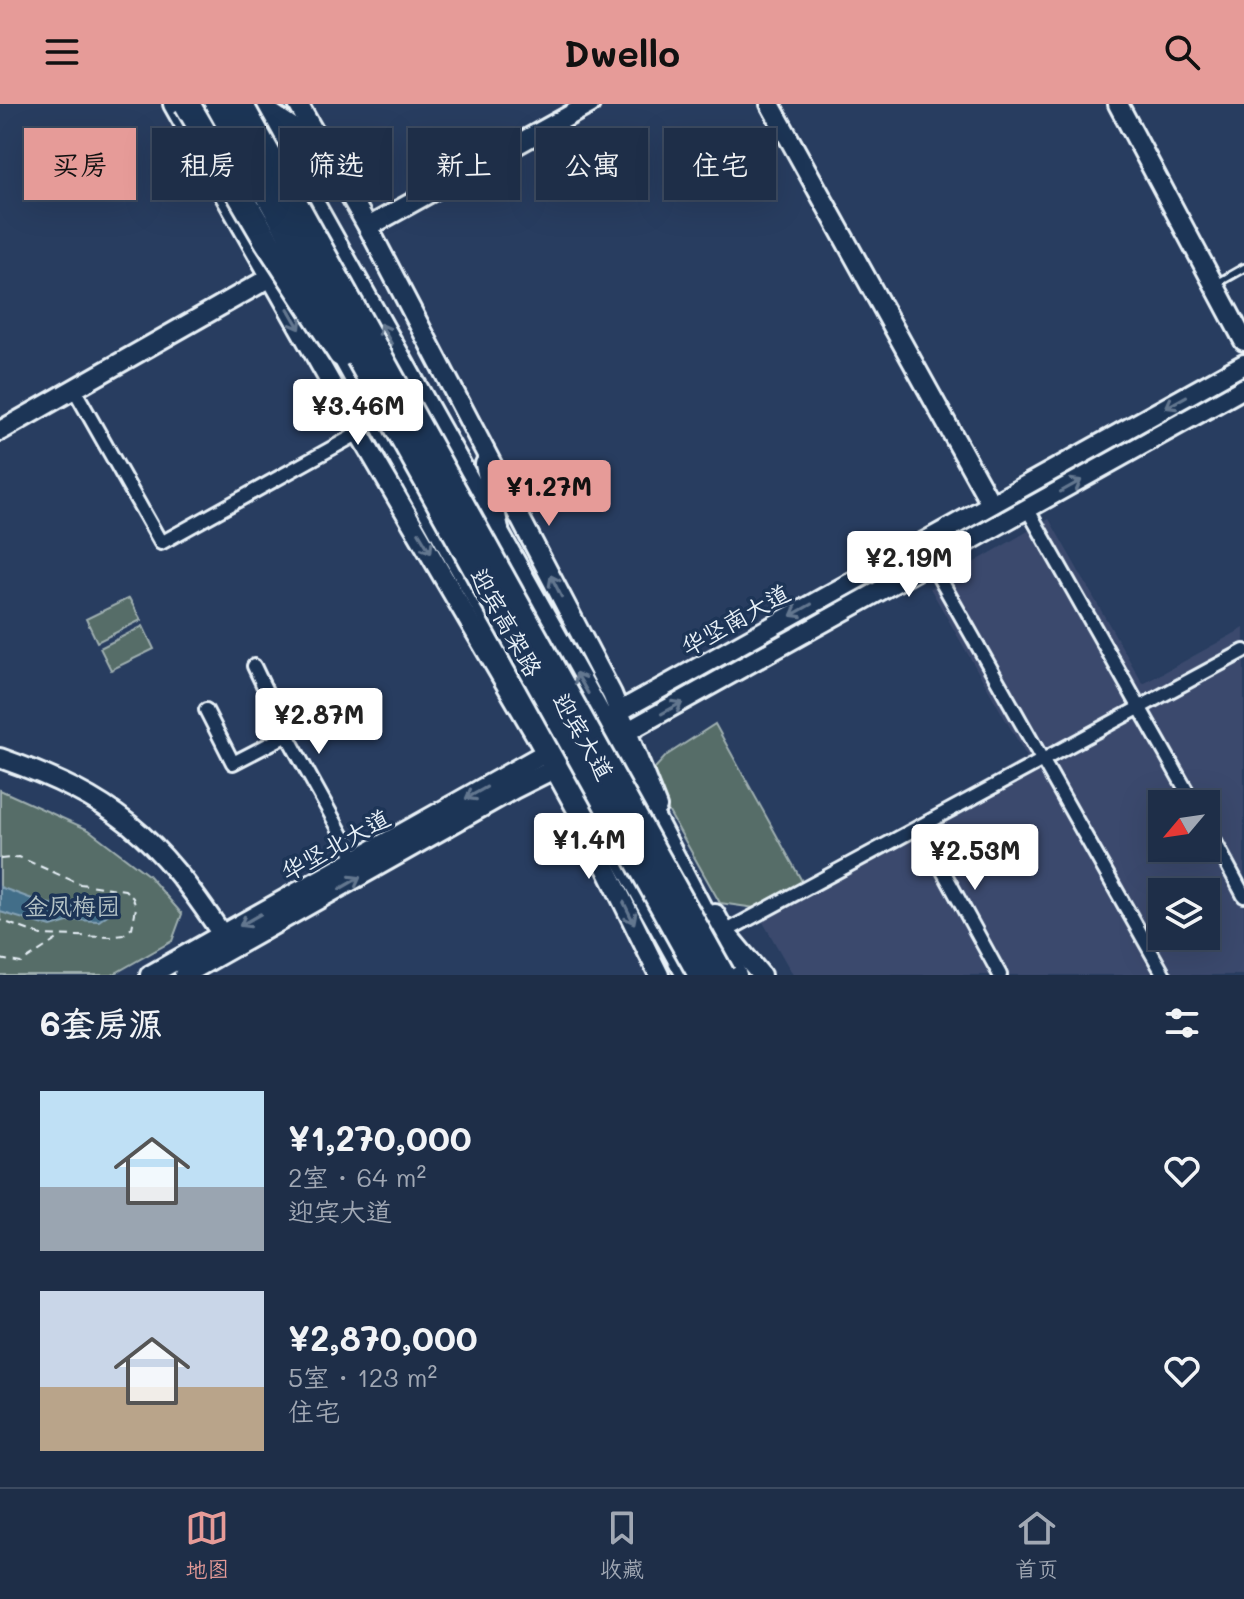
<!DOCTYPE html>
<html lang="zh">
<meta charset="utf-8">
<style>
body{margin:0;font-family:Mali,"LXGW WenKai TC",sans-serif;background:#26364f;color:#f1f3f6;height:100vh;display:flex;flex-direction:column;font-size:30px;white-space:nowrap}
*{box-sizing:border-box;margin:0}
p{font-size:26px;color:#a1a8b4}
.icon{flex:none;width:44px;height:44px;fill:none;stroke:currentColor;stroke-width:2;stroke-linecap:round;stroke-linejoin:round}
.map{position:relative;height:871px;overflow:hidden}
.details{display:flex;flex-direction:column;background:#1e2e48;flex:1}
.details>*{flex:none}
.top-card{position:absolute;left:24px;top:24px;width:800px;height:72px;display:flex;gap:16px}
.needle{width:52px;rotate:241deg}
.controls{position:absolute;left:1148px;top:686px;display:grid;gap:16px}
.controls a{display:grid;place-items:center;width:72px;height:72px;border-radius:0px;background:#1e2e48;box-shadow:0 8px 32px #0002,0 0 0 2px #3c4a60;font-size:40px}
.price{position:absolute;translate:-50% -68px;padding:0 18px;border-radius:8px;background:#fff;color:#222;font-size:26px;line-height:52px;filter:drop-shadow(0 2px 4px #0008)}
.price::after{content:'';position:absolute;left:50%;top:48px;width:24px;height:18px;margin-left:-12px;background:inherit;clip-path:polygon(0 0,100% 0,50% 100%)}
.price.on{background:#e69b98;color:#111}
ul{padding:0;list-style:none}
li{display:flex;align-items:center;gap:24px;height:200px;padding:0 40px}
li span{display:grid;place-items:center;flex:none;width:224px;height:160px;border-radius:0px;color:#555}
li>.icon{margin-inline-start:auto}
span .icon{width:96px;height:96px;fill:#fffc;stroke-width:1}
li b{font-size:34px}
h2{display:flex;justify-content:space-between;align-items:center;height:96px;padding:0 40px;font-size:34px}
.tag{padding:0 28px;border-radius:0px;background:#1e2e48;box-shadow:0 8px 32px #0002,0 0 0 2px #3c4a60;font-size:28px;line-height:72px}
.tag.on{background:#e69b98;color:#111}
header{display:flex;justify-content:space-between;align-items:center;height:104px;padding:0 40px;background:#e69b98;color:#111;font-size:36px;font-weight:700}
.menu{display:flex;justify-content:space-around;align-items:center;height:112px;border-top:2px solid #3c4a60;background:#1e2e48;font-size:22px;color:#a1a8b4}
.menu a{display:grid;justify-items:center;gap:4px}
.menu .on{color:#e69b98}
.map>svg:first-child{display:block}
.built{fill:#3a4a6d;fill-rule:evenodd}
.green{fill:#566d68;stroke:#9fafb0;stroke-width:2}
.water{fill:#436e89;stroke:#85a2b5;stroke-width:2}
.lines{fill:none;stroke-linecap:round;stroke-linejoin:round}
.lane-casing{stroke:#e8f1f8;stroke-width:12}
.street-casing{stroke:#e8f1f8;stroke-width:18}
.secondary-casing{stroke:#e8f1f8;stroke-width:24}
.primary-casing{stroke:#e8f1f8;stroke-width:26}
.path{stroke:#e8f1f8;stroke-width:2;stroke-dasharray:8 6;stroke-linecap:butt}
.lane{stroke:#1d3557;stroke-width:6}
.street{stroke:#1d3557;stroke-width:12}
.secondary{stroke:#1d3557;stroke-width:18}
.primary{stroke:#1d3557;stroke-width:20}
.highway-bridge-casing{stroke:#e8f1f8;stroke-width:30;stroke-linecap:butt}
.highway-bridge{stroke:#1d3557;stroke-width:24}
.oneway{stroke:#64778f}
.labels{text-anchor:middle;dominant-baseline:central;stroke-width:7;stroke-linejoin:round;paint-order:stroke}
.street-label{font-size:24px;fill:#e8f1f8;stroke:#1d3557}
.park-label{font-size:24px;fill:#b5c3c6;stroke:#1d3557}
</style>
<header><svg class="icon" aria-label="menu" viewBox="0 0 24 24"><path d="M4 6h16M4 12h16M4 18h16"/></svg>Dwello<svg class="icon" aria-label="search" viewBox="0 0 24 24"><circle cx="10" cy="10" r="6"/><path d="M15 15l6 6"/></svg></header>
<div class="map">
<svg width="1244" height="871" viewBox="0 0 1244 871">
<rect width="100%" height="100%" fill="#283d60"/>
<filter id="ink" filterUnits="userSpaceOnUse"><feTurbulence type="fractalNoise" baseFrequency=".0125" numOctaves="2"/><feDisplacementMap in="SourceGraphic" scale="16" xChannelSelector="R" yChannelSelector="G"/><feConvolveMatrix kernelMatrix="1 2 1 2 8 2 1 2 1" color-interpolation-filters="sRGB"/></filter>
<g filter="url(#ink)">
<path class="built" d="M1049 415 1143 580 1244 524V871H793L755 804 1027 653 930 484ZM1162 700H1206V744H1162ZM1162 788H1206V832H1162Z"/>
<g class="green">
<path d="M129 494 141 516 97 538 86 515Z"/>
<path d="M143 522 154 545 111 566 100 544Z"/>
<path d="M715 620 803 779 755 804 720 799 656 685 654 665 667 651Z"/>
<path d="M0 686 89 726 148 771 182 810 172 837 112 871H0Z"/>
</g>
<path class="water" d="M0 783 43 799 81 804 88 797 110 799 114 806 99 817 74 816 51 823 0 808Z"/>
<g class="lines">
<defs>
<path id="lane" d="M1216 180 1244 164"/>
<g id="street">
<path d="M74 285 161 439 359 329"/>
<path d="M1028 406 1194 700"/>
<path d="M931 459 1164 871"/>
<path d="M254 562 287 631 356 756"/>
<path d="M206 606 233 659 287 631"/>
<path d="M1206 721 1244 792"/>
<path d="M919 723 1000 871"/>
<path d="M721 830 1244 547"/>
</g>
<g id="secondary">
<path d="M173 0 359 329 535 630 583 717 659 871"/>
<path d="M298 0 368 123 612 590 657 703"/>
<path d="M770 0 991 400"/>
<path d="M1118 0 1244 237"/>
<path d="M259 1 320 42"/>
<path d="M368 123 590 0"/>
<path d="M0 327 271 173"/>
<path d="M485 360 499 425"/>
<path d="M593 622 1244 260"/>
<path d="M603 641 1244 284"/>
<path d="M0 654C114 694 157 732 223 832"/>
<path d="M715 810 725 828 761 871"/>
<path d="M150 871 570 635"/>
<path d="M184 871 514 685 580 652"/>
</g>
<g id="primary">
<path d="M203 0 260 101"/>
<path d="M258 0 603 616 736 871"/>
<path d="M335 238 687 871"/>
</g>
</defs>
<use href="#lane" class="lane-casing"/>
<use href="#street" class="street-casing"/>
<use href="#secondary" class="secondary-casing"/>
<use href="#primary" class="primary-casing"/>
<g class="path">
<path d="M0 755 19 753 80 780 125 786 133 794 136 804 132 824 123 831 111 833 41 831 0 816"/>
<path d="M0 855 21 859 59 834"/>
</g>
<use href="#lane" class="lane"/>
<use href="#street" class="street"/>
<use href="#secondary" class="secondary"/>
<use href="#primary" class="primary"/>
<defs>
<g id="highway-bridge">
<path d="M187 0 267 137 341 250"/>
<path d="M218 0 701 871"/>
<path d="M240 0 722 871"/>
</g>
</defs>
<use href="#highway-bridge" class="highway-bridge-casing"/>
<use href="#highway-bridge" class="highway-bridge"/>
</g>
<defs><path id="oneway-shaft" d="M-6 0H5M1.5-3L5.5 0L1.5 3" fill="none" stroke-width="1.6" stroke-linecap="round" stroke-linejoin="round" transform="scale(2)"/></defs>
<g class="oneway">
<use href="#oneway-shaft" transform="translate(294 215) rotate(60)"/>
<use href="#oneway-shaft" transform="translate(386 230) rotate(-119)"/>
<use href="#oneway-shaft" transform="translate(1176 298) rotate(151)"/>
<use href="#oneway-shaft" transform="translate(1071 382) rotate(-29)"/>
<use href="#oneway-shaft" transform="translate(425 439) rotate(59)"/>
<use href="#oneway-shaft" transform="translate(556 482) rotate(-117)"/>
<use href="#oneway-shaft" transform="translate(801 506) rotate(151)"/>
<use href="#oneway-shaft" transform="translate(582 579) rotate(-120)"/>
<use href="#oneway-shaft" transform="translate(672 604) rotate(-29)"/>
<use href="#oneway-shaft" transform="translate(476 689) rotate(151)"/>
<use href="#oneway-shaft" transform="translate(350 779) rotate(-30)"/>
<use href="#oneway-shaft" transform="translate(629 809) rotate(64)"/>
<use href="#oneway-shaft" transform="translate(250 816) rotate(150)"/>
</g>
</g>
<g class="labels">
<g class="street-label">
<text transform="translate(735 515) rotate(-29)">华坚南大道</text>
<text transform="translate(507 518) rotate(61)">迎宾高架路</text>
<text transform="translate(584 632) rotate(60)">迎宾大道</text>
<text transform="translate(335 740) rotate(-29)">华坚北大道</text>
</g>
<g class="park-label">
<text x="72" y="801">金凤梅园</text>
</g>
</g>
</svg>
<div class="controls">
<a><svg class="needle" viewBox="-14 -14 28 28"><path d="M0-13l5 13h-10z" fill="#e53935"/><path d="M0 13l5-13h-10z" fill="#a1a8b4"/></svg></a>
<a><svg class="icon" aria-label="layers" viewBox="0 0 24 24"><path d="M12 4l9 5-9 5-9-5zM3 14l9 5 9-5"/></svg></a>
</div>
<b class="price" style="left:358px;top:343px">¥3.46M</b>
<b class="price on" style="left:549px;top:424px">¥1.27M</b>
<b class="price" style="left:909px;top:495px">¥2.19M</b>
<b class="price" style="left:319px;top:652px">¥2.87M</b>
<b class="price" style="left:589px;top:777px">¥1.4M</b>
<b class="price" style="left:975px;top:788px">¥2.53M</b>
<div class="top-card">
<a class="tag on">买房</a>
<a class="tag">租房</a>
<a class="tag">筛选</a>
<a class="tag">新上</a>
<a class="tag">公寓</a>
<a class="tag">住宅</a>
</div>
</div>
<section class="details">
<h2>6套房源<svg class="icon" aria-label="filters" viewBox="0 0 24 24"><path d="M4 7h16M4 17h16"/><circle cx="9" cy="7" r="2"/><circle cx="15" cy="17" r="2"/></svg></h2>
<ul>
<li><span style="background:linear-gradient(#bfe0f5 60%,#9aa5b1 0)"><svg class="icon" aria-label="home" viewBox="0 0 24 24"><path d="M3 11l9-7 9 7M6 9v11h12V9"/></svg></span><div><b>¥1,270,000</b><p>2室 · 64 m²</p><p>迎宾大道</p></div><svg class="icon" aria-label="heart" viewBox="0 0 24 24"><path d="M12 20l-8-8c-3-5 5-10 8-4 3-6 11-1 8 4z"/></svg></li>
<li><span style="background:linear-gradient(#c9d6e8 60%,#b9a48a 0)"><svg class="icon" aria-label="home" viewBox="0 0 24 24"><path d="M3 11l9-7 9 7M6 9v11h12V9"/></svg></span><div><b>¥2,870,000</b><p>5室 · 123 m²</p><p>住宅</p></div><svg class="icon" aria-label="heart" viewBox="0 0 24 24"><path d="M12 20l-8-8c-3-5 5-10 8-4 3-6 11-1 8 4z"/></svg></li>
</ul>
</section>
<nav class="menu">
<a class="on"><svg class="icon" aria-label="map" viewBox="0 0 24 24"><path d="M3 6l6-2 6 2 6-2v14l-6 2-6-2-6 2zM9 4v14M15 6v14"/></svg>地图</a>
<a><svg class="icon" aria-label="saved" viewBox="0 0 24 24"><path d="M7 4h10v16l-5-4-5 4z"/></svg>收藏</a>
<a><svg class="icon" aria-label="home" viewBox="0 0 24 24"><path d="M3 11l9-7 9 7M6 9v11h12V9"/></svg>首页</a>
</nav>
